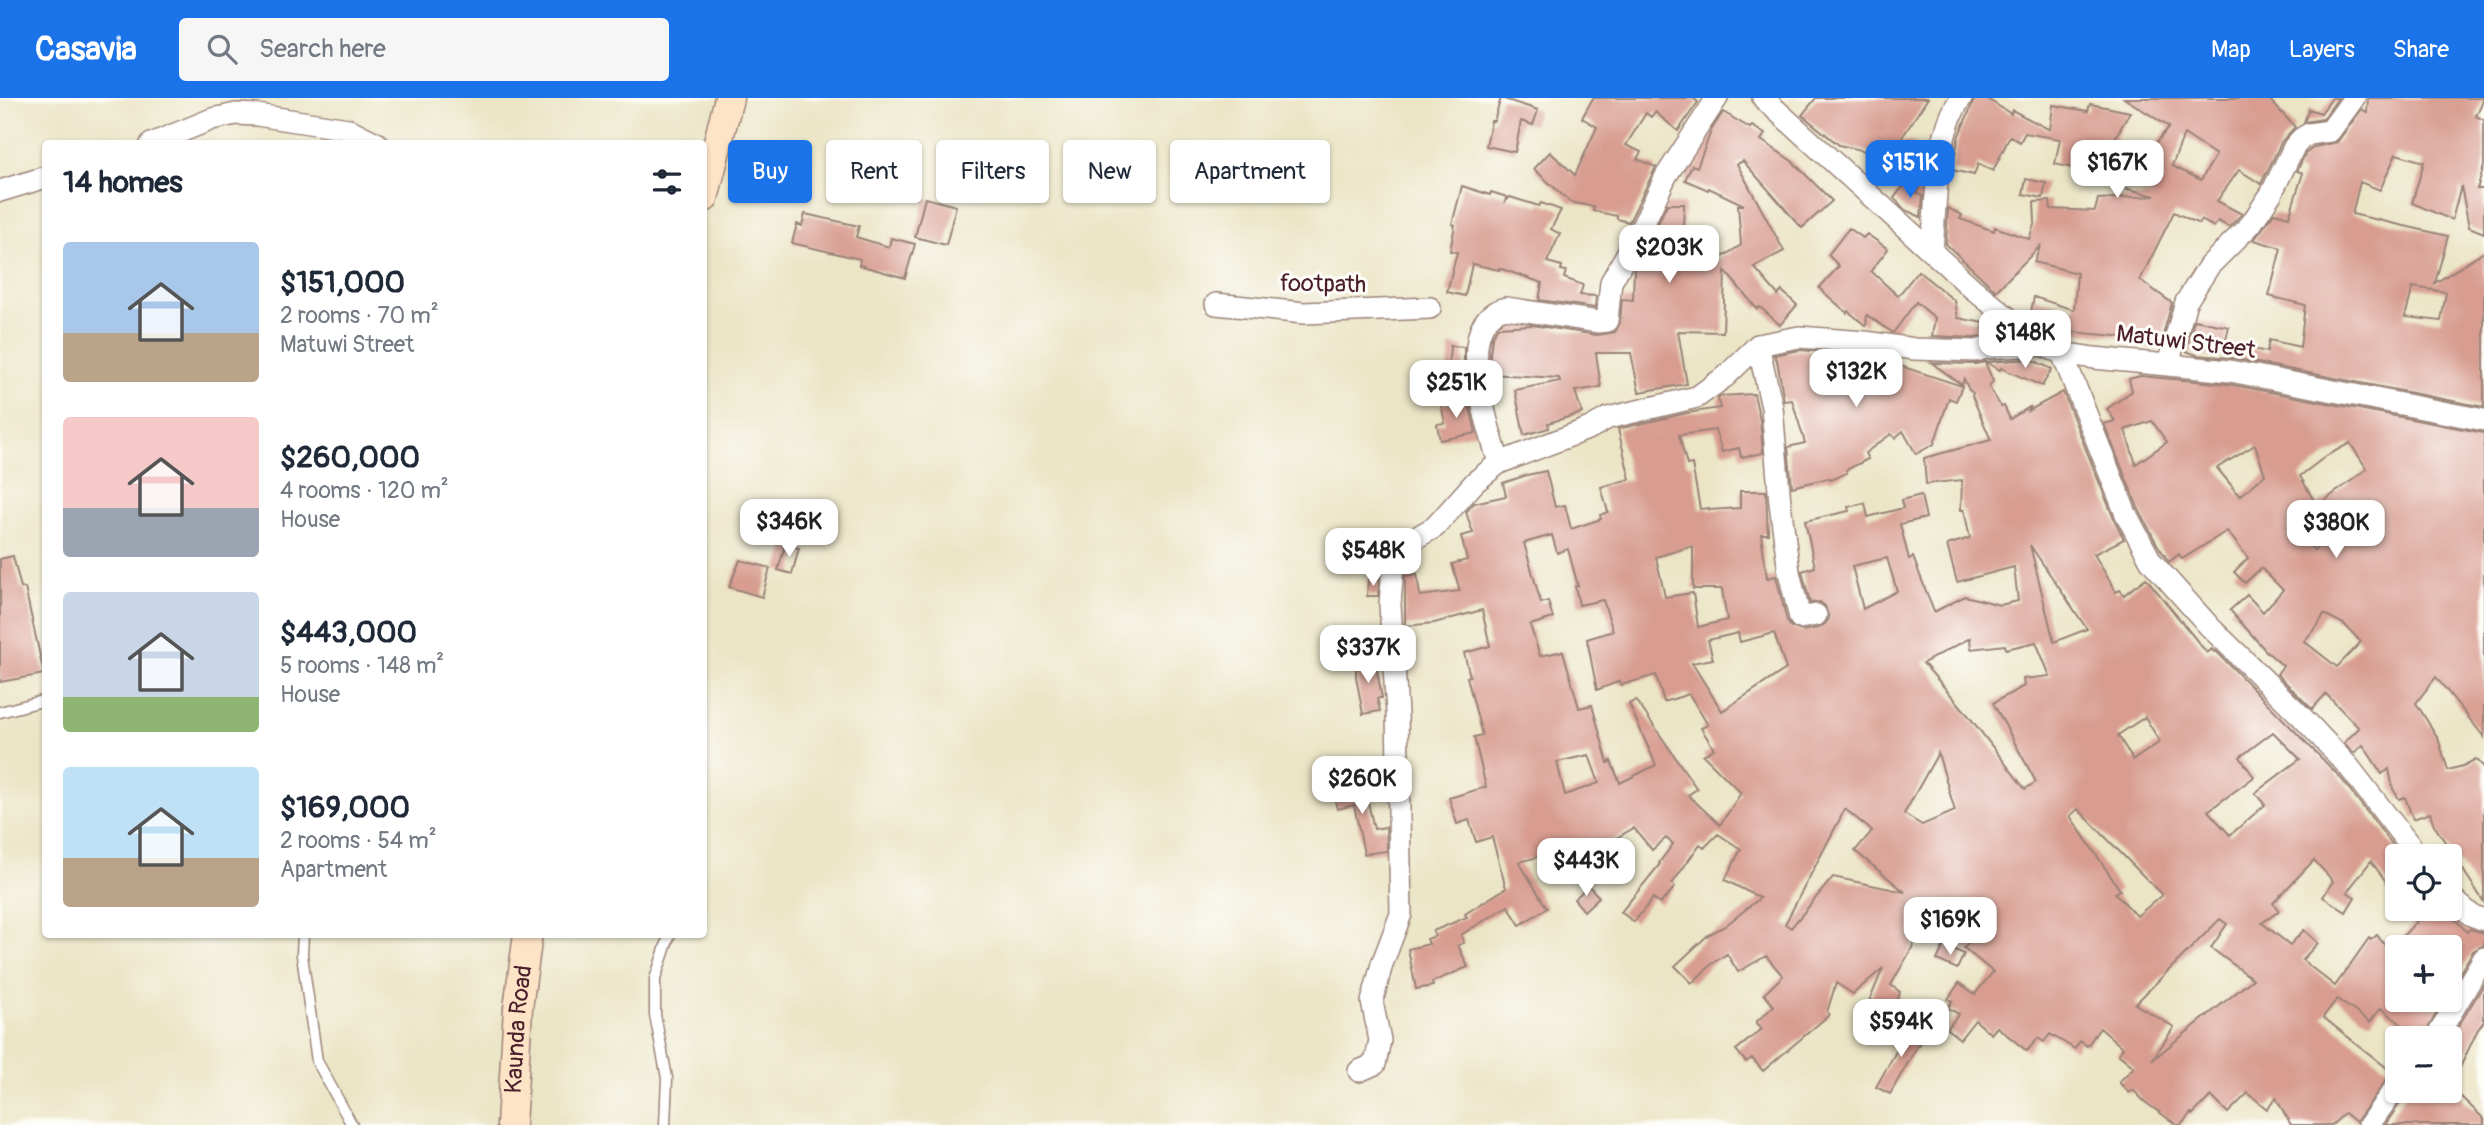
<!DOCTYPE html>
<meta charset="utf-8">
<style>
body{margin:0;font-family:Pangolin,sans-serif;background:#f6f6f7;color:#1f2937;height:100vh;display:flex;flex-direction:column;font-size:26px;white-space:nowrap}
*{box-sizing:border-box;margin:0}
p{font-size:23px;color:#747a83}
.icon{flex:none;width:38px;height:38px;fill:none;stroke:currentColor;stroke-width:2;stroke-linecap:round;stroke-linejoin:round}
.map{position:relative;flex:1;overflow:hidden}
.side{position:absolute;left:42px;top:42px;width:665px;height:798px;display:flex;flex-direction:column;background:#fff;border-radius:7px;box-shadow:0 2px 5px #0004}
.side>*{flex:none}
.banner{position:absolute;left:728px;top:42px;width:665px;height:63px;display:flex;gap:14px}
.controls{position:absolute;left:2385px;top:746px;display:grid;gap:14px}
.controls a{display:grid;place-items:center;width:77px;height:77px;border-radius:7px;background:#fff;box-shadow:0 2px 5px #0004;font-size:35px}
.price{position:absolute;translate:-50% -60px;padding:0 16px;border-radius:14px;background:#fff;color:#222;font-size:23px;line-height:46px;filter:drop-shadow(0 2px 4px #0008)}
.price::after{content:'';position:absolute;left:50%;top:42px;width:21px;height:16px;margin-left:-10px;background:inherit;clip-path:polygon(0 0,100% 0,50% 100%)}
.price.on{background:#1a73e8;color:#fff}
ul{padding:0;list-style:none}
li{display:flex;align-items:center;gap:21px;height:175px;padding:0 21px}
li span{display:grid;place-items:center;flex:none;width:196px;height:140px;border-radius:7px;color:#555}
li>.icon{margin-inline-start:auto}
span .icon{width:84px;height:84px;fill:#fffc;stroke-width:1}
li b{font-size:30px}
h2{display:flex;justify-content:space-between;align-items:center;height:84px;padding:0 21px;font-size:30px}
.tag{padding:0 24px;border-radius:7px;background:#fff;box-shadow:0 2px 5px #0004;font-size:24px;line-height:63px}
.tag.on{background:#1a73e8;color:#fff}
header{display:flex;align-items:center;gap:42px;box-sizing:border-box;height:98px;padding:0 35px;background:#1a73e8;color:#fff}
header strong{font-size:33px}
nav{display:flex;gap:38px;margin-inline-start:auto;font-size:24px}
.search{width:490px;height:63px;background:#f6f6f7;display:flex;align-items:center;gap:18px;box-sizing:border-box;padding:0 24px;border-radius:7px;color:#747a83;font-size:26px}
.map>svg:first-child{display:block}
.building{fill:#d89c90;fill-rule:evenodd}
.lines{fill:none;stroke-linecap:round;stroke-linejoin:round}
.service-casing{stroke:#9a8278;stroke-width:13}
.minor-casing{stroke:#9a8278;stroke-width:24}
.secondary-casing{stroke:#9a8278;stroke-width:31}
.service{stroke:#fff;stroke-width:10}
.minor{stroke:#fff;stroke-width:21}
.secondary{stroke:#fee4c6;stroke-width:28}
.labels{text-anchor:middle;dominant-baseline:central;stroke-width:6;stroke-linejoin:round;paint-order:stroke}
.street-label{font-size:24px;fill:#4a1f2b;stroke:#fdfcf7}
</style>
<header>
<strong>Casavia</strong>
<div class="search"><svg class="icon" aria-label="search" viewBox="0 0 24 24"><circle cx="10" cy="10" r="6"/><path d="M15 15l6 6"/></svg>Search here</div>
<nav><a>Map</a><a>Layers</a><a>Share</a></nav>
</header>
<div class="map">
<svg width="2484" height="1027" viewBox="0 0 2484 1027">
<rect width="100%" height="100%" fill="#fdfcf7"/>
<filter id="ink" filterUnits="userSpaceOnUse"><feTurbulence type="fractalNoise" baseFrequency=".0143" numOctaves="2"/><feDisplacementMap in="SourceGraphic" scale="14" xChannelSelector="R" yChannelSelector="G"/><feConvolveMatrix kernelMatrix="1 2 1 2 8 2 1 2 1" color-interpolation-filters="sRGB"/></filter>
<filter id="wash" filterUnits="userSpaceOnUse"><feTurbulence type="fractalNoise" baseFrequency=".00686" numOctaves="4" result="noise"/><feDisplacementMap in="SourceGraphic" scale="28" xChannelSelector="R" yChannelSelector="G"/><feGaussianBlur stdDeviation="1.57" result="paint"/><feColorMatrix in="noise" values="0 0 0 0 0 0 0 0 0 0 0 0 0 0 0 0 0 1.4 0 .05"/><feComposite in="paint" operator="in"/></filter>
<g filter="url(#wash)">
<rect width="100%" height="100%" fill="#ebe5c6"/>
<g id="blocks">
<g class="building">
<path d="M1501 0 1538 12 1533 27 1521 23 1515 54 1486 48 1491 23H1494Z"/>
<path d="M1593 0H1693L1698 4 1678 33 1655 14 1651 19 1646 15 1626 47 1641 54 1637 61 1656 69 1629 124 1617 121V118L1593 113 1594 109 1570 104 1534 71 1550 54 1575 77 1597 29 1582 20Z"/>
<path d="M1816 0H1928L1899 44 1916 45 1900 61 1839 47 1802 17Z"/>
<path d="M1975 0H1986L2011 16 2012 12 2050 32 2053 7 2088 13 2090 6 2130 14 2114 42 2148 55 2169 29 2124 0H2268L2295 29 2282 43 2261 86 2239 72 2217 103 2242 116 2229 129 2218 123 2214 129 2201 122 2199 126 2174 114 2140 182 2172 205 2161 244 2155 242 2152 250 2117 238 2072 234 2030 218 2034 199 2074 212 2077 175 2034 164 2041 147 1996 193 1946 146 1948 110 1962 117 1960 121 1994 133 1995 129 2029 141 2035 124 2034 104 2050 103 2051 111 2095 113 2098 101 2155 98 2079 78 2081 72 2055 66 2060 41 2025 35 2020 44 2010 38 1993 73 1978 66 1974 77 1952 72 1959 37ZM2184 36 2216 57 2201 82 2172 68Z"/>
<path d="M2332 0H2338L2323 21 2304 24 2309 11 2321 15Z"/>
<path d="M2368 0H2484L2476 18 2484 22V68L2477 91H2484V135L2469 129 2461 88 2452 122 2412 105 2424 64 2396 56 2380 92 2360 84 2352 116 2448 138 2435 185 2484 154V309L2232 260 2197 257 2186 253 2194 222 2229 229 2225 245 2267 254 2269 242 2300 249 2305 207 2269 198 2281 150 2254 142 2274 115 2289 119 2303 75 2297 73 2305 56 2314 49 2337 44 2362 11 2367 15ZM2413 189 2446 194 2441 223 2405 219Z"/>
<path d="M1723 14 1750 30 1752 28 1765 36 1761 42 1792 63 1832 103 1802 130 1743 63 1737 66 1784 153 1754 169 1778 197 1782 193 1797 207 1780 227 1760 209 1757 211 1725 173 1723 234 1678 233 1687 286 1639 294 1631 255H1596L1601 289 1575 293 1582 315 1548 325 1549 330 1524 337 1515 292 1560 283 1559 280 1491 276 1490 256 1492 239 1498 229 1532 227 1597 237 1615 234 1620 225 1622 201 1633 202 1634 171 1640 160 1654 158 1650 142 1667 106H1684L1683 132 1703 130 1707 169 1741 147 1738 107H1744L1709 90 1708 92 1685 82 1692 67 1697 69 1712 31Z"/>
<path d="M2026 81 2046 85 2043 100 2023 96Z"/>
<path d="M1906 85 1919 91 1917 95 1923 98 1921 119 1905 112 1894 100Z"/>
<path d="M1462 88 1490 97 1491 94 1507 99 1506 103 1510 99 1539 108 1541 105 1561 112 1551 131 1560 136 1547 164 1562 168 1561 172 1566 173 1564 180 1583 187 1580 197 1596 198 1595 210 1539 202 1542 185 1499 170V172L1472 166 1465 198 1447 194 1457 154 1450 153 1455 127 1452 126Z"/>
<path d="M925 100 956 108 946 147 915 139Z"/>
<path d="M805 116 859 128 856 139 889 149 891 140 915 146 905 180 859 167 860 161 792 145 797 126 802 128Z"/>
<path d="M1849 130 1863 140 1867 136 1888 151 1871 173 1898 198 1918 173 1955 203 1958 220 1984 225 1983 231 2004 236 1974 240 1932 238 1935 220 1916 204 1893 235 1867 217 1866 228 1848 213 1847 215 1819 190 1839 168 1828 157Z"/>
<path d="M1450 248 1464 249V274L1448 273Z"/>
<path d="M1800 252 1870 258 1962 288 1956 303 1949 300 1934 346 1916 356 1903 333 1895 340 1891 336 1865 355 1868 361 1846 372 1847 375 1830 382 1829 380 1792 389 1788 349 1805 345 1792 302 1784 303 1777 262 1774 257Z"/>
<path d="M2030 261 2052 271 2042 288 2001 270 2000 272 1986 264Z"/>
<path d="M1985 264 1993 283 1989 289 2001 309 2004 308 2010 321 2031 308 2028 313 2063 294 2114 421 2124 441 2094 456 2116 494 2120 492 2124 497 2146 480 2207 555 2212 551 2214 554 2216 553 2339 678 2398 754V800L2371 763 2347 794 2355 799 2346 814 2323 799 2333 783 2314 762 2273 805 2279 813 2262 825 2290 847 2304 832 2318 845 2302 862 2335 888 2369 840 2371 842 2377 837 2389 853 2417 823 2405 810H2444L2467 834 2470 831 2484 835V847L2473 853 2450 891V849H2398V901H2444L2423 940H2399L2406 930 2381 910 2370 924 2337 901 2323 919 2392 974 2356 1024 2345 1015 2332 1027H2291L2276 1000 2267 1011 2248 995 2228 1015 2211 998 2192 1017 2191 1015 2181 1027H2177L2145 1004 2133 992 2129 995 2119 984 2134 969 2118 956 2123 950 2100 930 2087 948 2080 943 2075 951 2050 936 2044 944 2038 940 2027 953 1997 929 1991 936 1975 922 1960 941 1947 931 1959 916 1948 910 1952 903 1948 901 1959 885 1975 896 1993 874 1964 850 1987 821 1940 802 1939 804 1933 802 1929 819 1920 817 1912 850 1891 887 1900 894 1891 927 1864 916 1883 870 1853 896 1836 885 1827 914 1829 917 1763 973 1752 960 1746 964 1736 952 1762 931 1756 924 1774 908 1764 896 1783 878 1766 858 1738 874 1727 856 1713 865 1692 885 1675 868 1708 837 1725 828 1760 800 1725 782 1741 751 1718 736 1704 750 1700 746 1672 786 1675 789 1660 806 1653 800 1634 824 1621 814 1660 766 1659 765 1673 746 1666 740 1652 752 1634 730 1595 752 1609 767 1592 783 1563 752 1519 764 1547 810 1520 827 1508 808 1461 837 1464 845 1458 847 1468 869 1432 884 1433 888 1416 891 1408 851 1429 846 1427 841 1435 838 1433 833 1467 819 1465 816 1506 790 1492 739 1476 744 1469 722 1457 726 1449 700 1486 689 1474 639 1482 637 1467 579 1470 578 1464 555 1490 548 1482 512 1434 525 1405 528V478L1417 476 1420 498 1460 493 1452 466 1467 462 1461 438 1473 435 1466 414 1474 405 1506 398 1503 385 1527 377 1546 373 1555 409 1565 407 1571 431 1601 421 1600 417 1608 414 1601 389 1630 381 1618 331 1687 315 1720 310 1718 301 1721 298 1754 296 1760 322 1763 355 1741 359 1739 350 1722 354 1715 332 1679 337 1687 367 1692 366 1700 411 1709 410V412L1740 410V393H1766L1768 436H1761L1767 480 1776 478 1787 523 1791 529 1802 533 1818 530 1825 526 1829 521 1825 508 1820 504 1810 505 1802 473 1815 469 1805 423 1849 413 1848 409 1865 405 1868 419 1903 410 1901 402 1921 397 1926 420 1900 426 1909 461 1913 459 1934 514 1965 498 2000 507 2018 503 2014 469 1957 484 1947 447 1970 440 1964 412H1961L1962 382 1926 386 1924 360 1991 342 1972 298 1973 295 1969 292 1964 281 1962 287 1932 265 1976 266ZM1552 437 1557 455 1568 451 1578 488H1575L1579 507 1603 502 1613 533 1587 541 1597 592 1620 583 1621 587 1656 577 1664 604 1689 596 1708 627 1701 630 1714 651 1703 657 1741 695 1720 727 1688 697 1697 691 1636 602 1629 606 1656 667 1620 685 1611 663 1608 665 1592 607 1579 610 1563 553 1540 558 1530 527 1553 520 1548 503 1541 505 1524 445ZM2030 447 2087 531 2054 544ZM1693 448V491H1722L1727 522 1698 529 1693 495 1665 499 1656 459ZM1887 460 1897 493 1863 511 1852 468ZM1738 535 1740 544 1774 535 1786 571 1722 613 1692 565 1713 561 1708 542ZM1970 540 1971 551 2005 547 2006 551 2036 544 2050 578 2023 581 2024 588 1993 605 2036 684 2025 691 1964 612 1923 565ZM2145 619 2160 644 2133 662 2118 637ZM2273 634 2300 661 2255 695 2265 707 2230 737 2208 713 2254 679 2240 659ZM1938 655 1955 713 1922 727 1904 716ZM1589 657 1599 685 1565 697 1557 664ZM1845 711 1872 733 1855 753 1905 794 1833 779 1791 830 1785 826ZM2078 711 2162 797 2137 818 2115 795 2120 792 2070 718ZM2220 821 2227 826 2211 850 2253 881 2152 962 2174 929 2135 906Z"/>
<path d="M2140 278 2228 286 2484 335V639L2436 579 2416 605 2438 640 2448 672 2463 668 2476 661 2484 669V804L2434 727 2430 715 2413 721 2405 699 2399 701 2393 691 2389 671 2382 676 2363 647 2354 655 2344 645 2359 630 2326 596 2312 611 2277 576 2283 568 2266 553 2230 512 2247 497 2263 514 2283 492 2261 470 2245 485 2234 474 2248 460 2227 433 2182 461 2179 456 2169 464 2157 446 2138 410 2104 326 2115 323 2107 311 2132 293 2129 281ZM2152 323 2167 344 2136 366 2125 332ZM2350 345 2367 371 2317 408 2300 378 2326 358ZM2255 347 2265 377 2240 398 2217 370ZM2319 412 2335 434 2314 452 2288 429ZM2324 516 2344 526 2361 544 2337 569 2304 543 2318 527Z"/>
<path d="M1468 301 1476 335 1440 342 1437 326 1445 325 1441 306Z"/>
<path d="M785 447 799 450 792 476 778 472Z"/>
<path d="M13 458 21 490H25L44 576 0 584V461Z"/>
<path d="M740 462 770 470 762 499 729 489Z"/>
<path d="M1368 481H1379L1378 498H1367Z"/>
<path d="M1356 561H1375L1382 600H1377L1380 613 1363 616 1356 579Z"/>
<path d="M1363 682 1374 731 1386 729 1387 753 1364 756 1354 707 1337 711 1332 689Z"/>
<path d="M1589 788 1599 799 1584 813 1574 801Z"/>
<path d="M1944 847 1964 856 1957 871 1937 862Z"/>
<path d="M2484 886V923L2477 933 2450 991V942Z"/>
<path d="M1912 925 1926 933 1890 996 1876 989Z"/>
<path d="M2409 992H2454L2484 1021V1027H2385Z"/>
</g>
</g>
</g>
<g filter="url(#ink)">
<use href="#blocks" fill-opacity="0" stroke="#9a8278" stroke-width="2"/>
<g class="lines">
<defs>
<g id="service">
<path d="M0 614 46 602"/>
<path d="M303 836 302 857 317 963 352 1027"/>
<path d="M665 1027 667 980 655 917V881L670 836"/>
</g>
<g id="minor">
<path d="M1763 0 1972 190 2041 247 2062 255 2094 260 2230 273 2484 322"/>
<path d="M151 46 212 21 236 16 257 17 348 31 378 46"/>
<path d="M0 93 46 79"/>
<path d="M1932 152C1936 108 1935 36 1961 0"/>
<path d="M1216 206 1304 215 1430 210"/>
<path d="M1758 247 1772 309 1780 405 1789 474 1800 520 1816 517"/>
<path d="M2062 255 2126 416 2151 463 2210 529 2302 619 2349 669 2418 758"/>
<path d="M2168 266 2186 204 2209 168 2251 126 2271 96 2294 49 2301 41 2309 36 2330 33 2354 0"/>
<path d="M1499 365C1489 329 1450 222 1506 210L1599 224 1607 223 1611 184 1640 133 1666 78 1717 0"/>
<path d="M2450 798 2471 817 2484 822"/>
<path d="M2436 940 2484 860"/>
<path d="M1359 973 1375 966 1380 942 1372 904 1382 866 1401 816 1397 615 1390 507 1394 452 1435 429 1475 384 1499 365 1590 330 1608 320 1697 299 1726 278 1758 247 1799 239 1865 244 1914 251 1976 253 1986 250 2041 247"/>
<path d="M2369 1027 2398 986"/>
</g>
<g id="secondary">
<path d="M704 100 729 0"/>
<path id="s1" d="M511 1027 518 910 528 836"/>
</g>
</defs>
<use href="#service" class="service-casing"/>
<use href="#minor" class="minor-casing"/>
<use href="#secondary" class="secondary-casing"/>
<use href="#service" class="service"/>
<use href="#minor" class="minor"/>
<use href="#secondary" class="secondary"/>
</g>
</g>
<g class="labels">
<g class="street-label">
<text transform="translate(1323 186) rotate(1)">footpath</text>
<text transform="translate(2186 244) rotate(7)">Matuwi Street</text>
<text stroke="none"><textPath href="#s1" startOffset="96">Kaunda Road</textPath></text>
</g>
</g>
</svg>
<div class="controls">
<a><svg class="icon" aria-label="locate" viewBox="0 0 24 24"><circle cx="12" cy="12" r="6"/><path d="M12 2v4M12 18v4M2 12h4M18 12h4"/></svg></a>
<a>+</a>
<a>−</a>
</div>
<b class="price on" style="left:1910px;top:102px">$151K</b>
<b class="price" style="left:2117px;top:102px">$167K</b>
<b class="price" style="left:1669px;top:187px">$203K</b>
<b class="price" style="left:2025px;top:272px">$148K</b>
<b class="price" style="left:1856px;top:311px">$132K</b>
<b class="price" style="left:1456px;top:322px">$251K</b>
<b class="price" style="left:789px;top:461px">$346K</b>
<b class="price" style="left:2336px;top:462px">$380K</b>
<b class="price" style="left:1373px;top:490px">$548K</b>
<b class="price" style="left:1368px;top:587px">$337K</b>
<b class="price" style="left:1362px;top:718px">$260K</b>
<b class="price" style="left:1586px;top:800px">$443K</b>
<b class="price" style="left:1950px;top:859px">$169K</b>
<b class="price" style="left:1901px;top:961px">$594K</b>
<div class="banner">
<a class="tag on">Buy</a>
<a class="tag">Rent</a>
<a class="tag">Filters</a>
<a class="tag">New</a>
<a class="tag">Apartment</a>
</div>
<section class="side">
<h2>14 homes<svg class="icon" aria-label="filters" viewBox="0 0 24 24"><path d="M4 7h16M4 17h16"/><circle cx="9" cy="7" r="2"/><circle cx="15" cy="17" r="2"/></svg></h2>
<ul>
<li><span style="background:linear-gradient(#a9c7e8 65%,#b9a48a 0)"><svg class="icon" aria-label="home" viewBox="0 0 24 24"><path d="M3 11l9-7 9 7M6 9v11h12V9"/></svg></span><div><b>$151,000</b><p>2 rooms · 70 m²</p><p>Matuwi Street</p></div></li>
<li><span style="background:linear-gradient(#f6c9c9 65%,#9aa5b1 0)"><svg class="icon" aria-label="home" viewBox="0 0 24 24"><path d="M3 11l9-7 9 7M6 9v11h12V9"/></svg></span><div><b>$260,000</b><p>4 rooms · 120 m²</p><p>House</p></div></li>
<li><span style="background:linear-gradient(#c9d6e8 75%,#8fb573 0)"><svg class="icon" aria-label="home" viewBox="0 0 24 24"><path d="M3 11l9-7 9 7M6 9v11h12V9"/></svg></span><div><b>$443,000</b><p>5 rooms · 148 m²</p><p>House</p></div></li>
<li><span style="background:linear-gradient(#bfe0f5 65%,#b9a48a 0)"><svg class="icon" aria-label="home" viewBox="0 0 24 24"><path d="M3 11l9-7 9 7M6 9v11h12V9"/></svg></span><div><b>$169,000</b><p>2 rooms · 54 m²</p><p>Apartment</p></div></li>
</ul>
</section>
</div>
